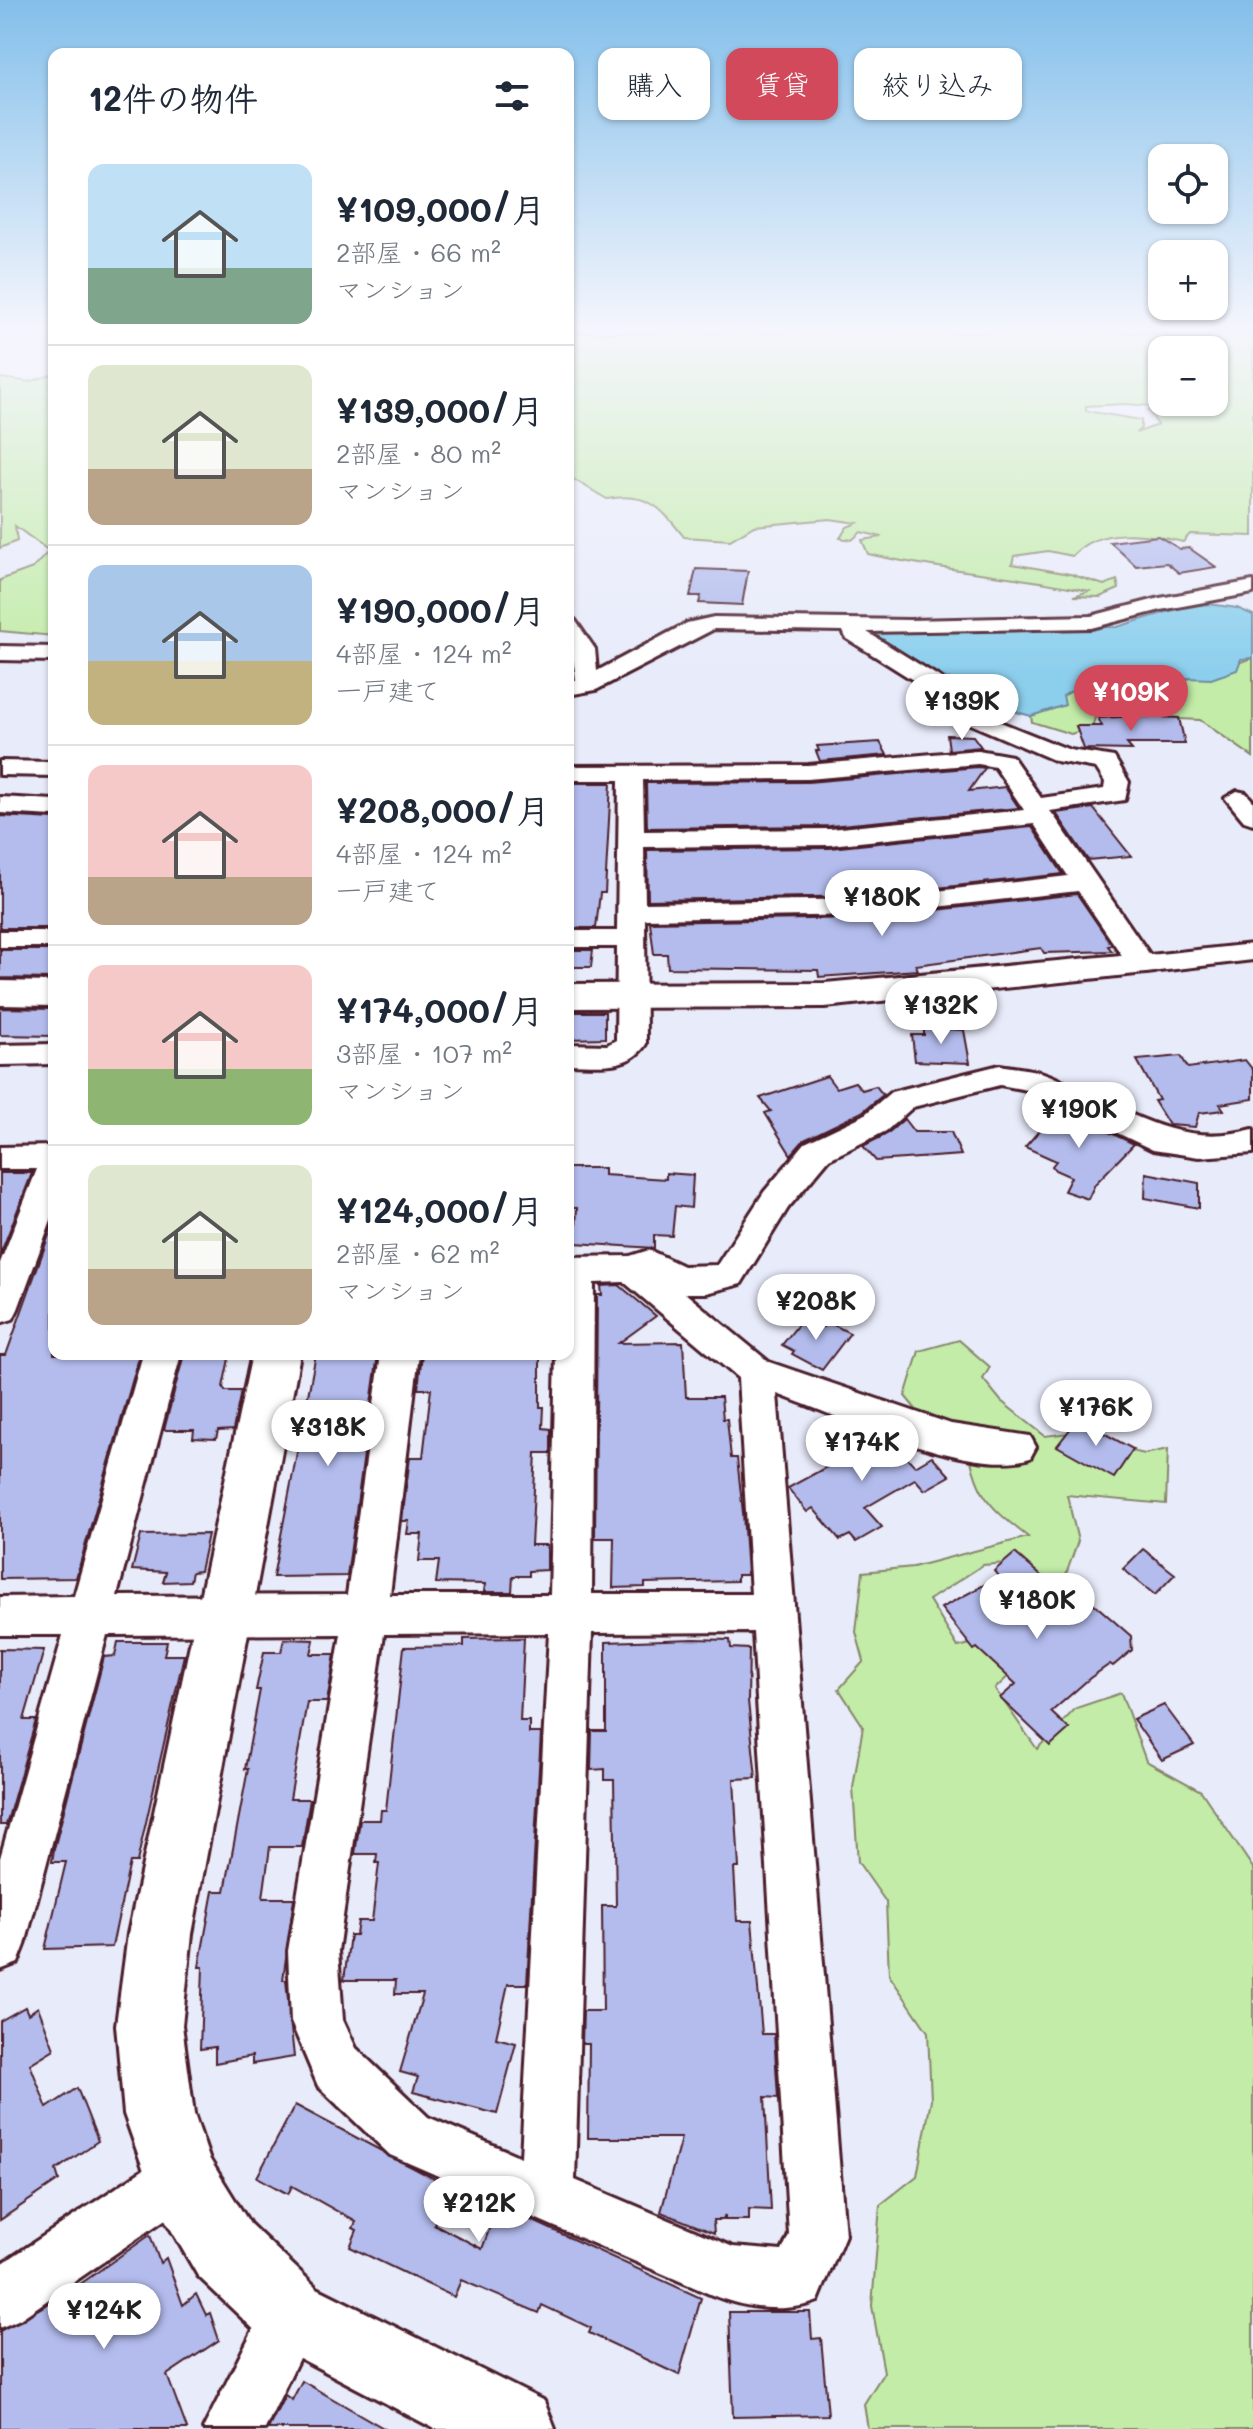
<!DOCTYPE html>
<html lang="ja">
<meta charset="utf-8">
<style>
body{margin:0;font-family:Mali,"Klee One",sans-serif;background:#f6f6f7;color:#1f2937;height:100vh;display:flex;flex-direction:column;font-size:30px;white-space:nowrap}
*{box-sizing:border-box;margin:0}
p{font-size:26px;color:#747a83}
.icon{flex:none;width:44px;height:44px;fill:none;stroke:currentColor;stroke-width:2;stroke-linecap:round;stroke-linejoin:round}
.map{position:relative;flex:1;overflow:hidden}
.drawer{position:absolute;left:48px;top:48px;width:526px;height:1312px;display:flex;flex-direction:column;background:#fff;border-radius:16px;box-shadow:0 2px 6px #0004}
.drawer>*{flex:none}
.top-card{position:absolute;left:598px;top:48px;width:534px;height:72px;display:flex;gap:16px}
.controls{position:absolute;left:1148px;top:144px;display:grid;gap:16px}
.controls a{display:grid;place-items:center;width:80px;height:80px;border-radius:16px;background:#fff;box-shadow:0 2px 6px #0004;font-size:40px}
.price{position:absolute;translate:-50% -68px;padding:0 18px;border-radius:28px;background:#fff;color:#222;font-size:26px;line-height:52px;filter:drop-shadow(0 2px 4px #0008)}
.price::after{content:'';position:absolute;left:50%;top:48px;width:24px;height:18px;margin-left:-12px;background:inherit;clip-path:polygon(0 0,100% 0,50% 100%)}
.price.current{background:#d1495b;color:#fff}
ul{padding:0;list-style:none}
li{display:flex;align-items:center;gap:24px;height:200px;padding:0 40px}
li+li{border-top:2px solid #e0e1e3}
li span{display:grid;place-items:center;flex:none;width:224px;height:160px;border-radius:16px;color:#555}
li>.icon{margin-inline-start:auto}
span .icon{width:96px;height:96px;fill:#fffc;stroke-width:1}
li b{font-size:34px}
h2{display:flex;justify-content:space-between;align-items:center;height:96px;padding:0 40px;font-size:34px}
.chip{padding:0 28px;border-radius:16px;background:#fff;box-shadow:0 2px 6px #0004;font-size:28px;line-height:72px}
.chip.current{background:#d1495b;color:#fff}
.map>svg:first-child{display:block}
.green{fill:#c2eca8;stroke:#86866a;stroke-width:2;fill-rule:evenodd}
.water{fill:#8ccfed;stroke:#72899f;stroke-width:2}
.building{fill:#b3bced;stroke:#4a1f2b;stroke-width:2}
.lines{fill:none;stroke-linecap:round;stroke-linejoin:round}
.street-casing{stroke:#4a1f2b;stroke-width:6}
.secondary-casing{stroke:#4a1f2b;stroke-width:6}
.street{fill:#fff;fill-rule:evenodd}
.secondary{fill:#fff;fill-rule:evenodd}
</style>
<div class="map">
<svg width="1253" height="2429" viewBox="0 0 1253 2429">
<rect width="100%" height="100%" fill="#e8ebfa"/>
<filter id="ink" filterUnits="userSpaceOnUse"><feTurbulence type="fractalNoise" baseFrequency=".0125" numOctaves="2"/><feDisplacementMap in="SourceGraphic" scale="16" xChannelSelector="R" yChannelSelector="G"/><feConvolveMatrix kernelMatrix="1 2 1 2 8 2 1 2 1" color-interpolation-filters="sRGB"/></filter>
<g filter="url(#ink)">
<g class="green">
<path d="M568 333H1253V536L1190 534 1183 542C1148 534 1099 525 1072 556L1048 551 1014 556 1012 564 1070 574 1104 585 1117 580 1119 589 1100 597 1074 596 1089 591C1015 575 941 571 868 554L862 540 882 537 861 532 852 540 840 538 847 527 857 523 830 519 754 526 730 540 684 537C660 506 647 492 607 499L568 476ZM1162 350H1214V402H1162ZM1125 404 1154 406 1148 410 1158 425 1136 433 1141 428V420L1086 411V406Z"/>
<path d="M54 374V636L0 631V580L33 568 49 551 15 526 17 541 0 548V378L29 382Z"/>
<path d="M1253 658V757L1200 720 1096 715 1092 727 1071 734 1032 722 1031 716 1064 705 1063 696 1075 689H1101L1162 677 1184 680Z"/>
<path d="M959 1340 990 1367 983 1379 1001 1401 1045 1436 1092 1430 1098 1444 1145 1454 1168 1449 1166 1504 1067 1495 1078 1541 1060 1591 1037 1590 1018 1562 983 1565 929 1600 958 1647 1030 1629 1043 1643 995 1689 1037 1749 1076 1708 1121 1693 1146 1761 1201 1791 1253 1868V2429H868L864 2404 884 2372 872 2306 880 2205 917 2176 931 2100 928 2032 889 1975 886 1902 858 1862 853 1788 863 1726 839 1689 864 1661 856 1632 863 1572 913 1567 1028 1537C983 1502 977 1494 966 1437L933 1430 905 1396 919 1351Z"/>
</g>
<path class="water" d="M1209 604 1237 608 1253 615V658L1241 659 1237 670 1211 679 1162 677 1101 689H1075L1063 696 1065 705 1031 716 991 705 965 691 959 683 918 667 861 634 872 630 1117 627 1187 606Z"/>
<g class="building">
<path d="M1158 536 1180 549 1189 548 1216 567 1179 573 1167 563 1136 566 1110 542Z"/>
<path d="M696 569 748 571 742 605 699 603 701 596H690Z"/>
<path d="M1139 716 1179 718 1185 744H1127L1132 750 1084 749 1076 726H1102L1098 718Z"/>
<path d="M947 735 973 736 981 747 949 750Z"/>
<path d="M880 742 887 755 820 761 816 751H819L817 746Z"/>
<path d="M978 767 985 768 969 791 1005 787 1019 808 830 826 647 828 646 783 808 782Z"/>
<path d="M570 783H611L605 893H600L596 928H568Z"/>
<path d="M1093 808 1131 856 1088 860 1056 813Z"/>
<path d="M0 816 54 819V928H0Z"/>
<path d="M1032 827 1063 874 865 896 648 900 647 850 830 848Z"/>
<path d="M1077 894 1112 945 1108 946 1112 951 1044 953 1041 948 916 965 918 970 819 977 818 970 668 968 667 954H654L650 922 865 918Z"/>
<path d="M0 950H54V979L0 978Z"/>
<path d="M568 950H593L591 967H568Z"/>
<path d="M0 1008 54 1009V1036L0 1035Z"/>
<path d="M568 1012H605V1038L568 1039Z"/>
<path d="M924 1028 964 1030 970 1063 915 1061 912 1035H924Z"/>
<path d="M1181 1056 1188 1068 1245 1060 1253 1070V1099L1220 1104 1224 1110 1199 1113 1195 1127 1169 1125 1154 1101 1159 1100 1137 1060Z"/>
<path d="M827 1076 836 1088 855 1082 862 1090 876 1086 883 1095 862 1112 804 1140 791 1155 765 1113 771 1111 760 1098Z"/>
<path d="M1059 1108 1134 1144 1095 1184 1088 1199 1064 1191 1071 1177 1055 1170 1052 1166 1056 1161 1025 1147Z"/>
<path d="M904 1119 914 1132H951L961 1155 876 1161 863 1146 887 1134Z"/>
<path d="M568 1168H604V1175L666 1179V1173L693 1175 691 1208 675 1206 672 1236 654 1235V1248L575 1243 577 1208H568Z"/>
<path d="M0 1173H32L0 1255Z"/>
<path d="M1146 1173 1199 1183V1208L1145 1198Z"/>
<path d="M54 1221V1354H140L76 1578 0 1579V1355H6Z"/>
<path d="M619 1285 656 1316 619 1343 683 1342 686 1397H721L723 1419H727L731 1458H737L743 1513 747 1575H737V1581L645 1583V1587L613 1588 614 1538H595L597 1295H602L601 1286Z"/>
<path d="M804 1317 823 1327 826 1321 850 1333 822 1370 792 1354 794 1351 782 1345Z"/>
<path d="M184 1354H230L223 1387 225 1391H241L233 1430 218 1431 216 1439 193 1438 194 1430H164Z"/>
<path d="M316 1354H378L347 1576 273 1577Z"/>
<path d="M422 1354H540V1407H544L543 1428 551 1429V1453H536L531 1545H547V1570L529 1571V1576H513L512 1592H484L485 1584 436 1583 439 1561H419L422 1534H407L409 1521H402L410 1457H423L431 1389H418Z"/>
<path d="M1078 1419 1133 1449 1114 1478 1057 1446Z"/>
<path d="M854 1427 890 1440 915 1466 932 1456 950 1476 925 1490 915 1479 865 1508 882 1527 856 1542 850 1535 840 1540 813 1508 807 1512 788 1488 834 1463 831 1460 850 1449 838 1435Z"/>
<path d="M208 1534 200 1571 192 1572 190 1581 163 1582 166 1572 132 1570 141 1535Z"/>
<path d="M1143 1549 1175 1574 1155 1595 1123 1569Z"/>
<path d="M1015 1553 1081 1611 1092 1602 1131 1636 1132 1650 1113 1666 1110 1664 1090 1678 1051 1712 1069 1729 1050 1746 1000 1698 1016 1684 977 1648 974 1650 941 1608 999 1577 994 1571Z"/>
<path d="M524 1638 520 1721H529V1733H541L527 1984H508L496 2038 516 2043 497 2114 413 2092 418 2077 400 2072 423 1994H395L396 1980H344L350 1935H356L358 1921H372L379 1863H376L377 1854H355L360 1820H380L381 1810H386L404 1647 464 1646V1639Z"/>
<path d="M284 1639 314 1640 311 1654H335L327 1702H307L290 1799H310L302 1847H270L263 1898H294L283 1980H286L294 2057 252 2064V2056L215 2063V2047L200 2049 203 1967H199L213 1891H225L248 1769H245L260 1690H256L264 1652H281Z"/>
<path d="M694 1639 730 1640 731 1648 749 1649 748 1701 756 1778 734 1779 739 1868H734L737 1921H752L762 2034H774L778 2098 765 2097 771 2210 749 2209V2220H725V2215L723 2220H713L714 2233 661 2212 681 2138H588L589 2044H582L583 2011H603L602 1906H616L614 1780H605V1769L591 1770 592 1731H606V1642Z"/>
<path d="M118 1642H167L164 1655H184L137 1862H130L112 1947 45 1949 66 1862H52L54 1849 104 1657 115 1656Z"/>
<path d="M0 1649 44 1650 24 1720H36L6 1825H0Z"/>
<path d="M1164 1705 1194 1745 1162 1760 1133 1719Z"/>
<path d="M25 2007 28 2014 38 2007 54 2049 30 2064 47 2108 77 2088 98 2141 56 2170 59 2180 0 2220V2021Z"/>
<path d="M295 2105 442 2183 432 2206 440 2210 434 2224 482 2249 498 2205 701 2298 679 2375 589 2333 591 2328 542 2305 539 2313 461 2280 454 2297 350 2247 357 2230 353 2228 356 2222 292 2186 288 2194 257 2177Z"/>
<path d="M150 2235 160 2263 166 2258 183 2305 196 2294 206 2315 210 2313 219 2340 167 2375 187 2429H0V2331L69 2292Z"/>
<path d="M729 2312H810L812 2339 821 2338 828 2415 733 2417Z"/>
<path d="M302 2381 385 2429H268L285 2395 292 2400Z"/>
</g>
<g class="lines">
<defs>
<g id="street">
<path d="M1253 581V593L1161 610 1091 628 867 632 941 678 955 700 983 715 1070 750 1114 757 1129 782 1125 800 1050 811 1054 816 1150 955 1253 944V960L1142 973 1132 970 1078 891 865 915 645 919 646 1044C629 1071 595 1064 568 1064V1044L607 1045 616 1040 617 947H568V931H617L619 780H568V766L808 765 978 750 1012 756 1041 798 1104 789 1105 782 1096 768 1056 761 938 710 924 687 846 638 843 631 714 629 596 690 568 695V681L576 680C574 658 568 640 568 618L575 620 595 649 597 671 687 623 714 617 909 620 1091 616 1160 598ZM978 764 995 767 1024 810 830 829 644 831 643 780 808 779ZM1034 824 1068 876 865 899 645 903 644 847 830 845Z"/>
<path d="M0 646 54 647V661L0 660Z"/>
<path d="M0 761 54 762V776L0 775Z"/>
<path d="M1237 791 1246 793 1253 801V824L1244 821 1225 798Z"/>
<path d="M0 797 54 800V816L0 813Z"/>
<rect x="0" y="931" width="54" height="16"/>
<path d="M54 1044V1064L0 1065V1045Z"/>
<path d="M1000 1065C1016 1068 1034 1069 1049 1075 1118 1104 1174 1151 1253 1129V1153L1199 1157 1153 1150 1027 1090 1000 1085 913 1107 886 1131 829 1159 788 1208 741 1284 706 1293H685L769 1362 951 1424 1030 1436 1036 1447 1030 1458C972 1478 836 1415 777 1394L845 2235 818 2301C786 2314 744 2308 712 2295L390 2155 318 2086 291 2022 288 1951 341 1634 107 1635 25 1945 18 1963 0 1970V1858L63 1635H0V1597L74 1596 143 1354H181L117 1596 347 1595 381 1354H419L390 1595H550L556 1354H568V1257L630 1256 649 1250 683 1266 717 1265 764 1192 805 1143 864 1115 891 1092ZM624 1282 738 1378 751 1594H592L594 1283ZM753 1632 789 2235 782 2251 733 2247 575 2180 592 1633ZM549 1633 521 2157 428 2117 356 2048 343 2020 338 1951 384 1634Z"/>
<path d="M54 1146V1212L18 1309 13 1319 0 1323V1263L37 1169H0V1147Z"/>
<path d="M180 2150 199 2158 207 2177 199 2196 20 2319 0 2328V2265L161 2158Z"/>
<path d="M291 2285 311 2294 320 2314 265 2429H203L271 2294Z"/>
</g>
<g id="secondary">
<path d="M1142 953 1155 956 1160 964 1155 972 825 1007 568 1008V984L825 983Z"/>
<path d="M0 981 54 982V1006L0 1005Z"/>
<path d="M252 1354H300L192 1934 182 2025 194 2114 209 2158 250 2224 317 2288 544 2401 555 2429H435L265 2340 198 2276 155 2202 124 2114 116 2025 128 1934Z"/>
</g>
</defs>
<use href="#street" class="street-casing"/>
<use href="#secondary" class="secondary-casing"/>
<use href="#street" class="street"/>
<use href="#secondary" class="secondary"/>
</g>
</g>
<linearGradient id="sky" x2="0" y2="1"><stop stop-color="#83bfea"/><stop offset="0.49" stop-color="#f5f6fd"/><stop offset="1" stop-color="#f5f6fd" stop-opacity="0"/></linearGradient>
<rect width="1253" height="673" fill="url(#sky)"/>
</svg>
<div class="controls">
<a><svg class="icon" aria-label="locate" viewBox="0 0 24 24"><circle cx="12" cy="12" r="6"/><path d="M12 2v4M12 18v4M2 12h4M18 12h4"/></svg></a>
<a>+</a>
<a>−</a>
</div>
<b class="price current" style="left:1131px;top:733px">¥109K</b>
<b class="price" style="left:962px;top:742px">¥139K</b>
<b class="price" style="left:882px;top:938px">¥180K</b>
<b class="price" style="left:941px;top:1046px">¥132K</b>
<b class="price" style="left:1079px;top:1150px">¥190K</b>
<b class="price" style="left:816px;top:1342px">¥208K</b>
<b class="price" style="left:1096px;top:1448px">¥176K</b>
<b class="price" style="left:328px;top:1468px">¥318K</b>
<b class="price" style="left:862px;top:1483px">¥174K</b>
<b class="price" style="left:1037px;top:1641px">¥180K</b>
<b class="price" style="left:479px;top:2244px">¥212K</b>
<b class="price" style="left:104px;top:2351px">¥124K</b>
<div class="top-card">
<a class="chip">購入</a>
<a class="chip current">賃貸</a>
<a class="chip">絞り込み</a>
</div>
<section class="drawer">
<h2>12件の物件<svg class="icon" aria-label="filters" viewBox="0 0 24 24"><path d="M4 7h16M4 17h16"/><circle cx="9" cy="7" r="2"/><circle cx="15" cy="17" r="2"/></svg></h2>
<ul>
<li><span style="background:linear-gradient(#bfe0f5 65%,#7fa58c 0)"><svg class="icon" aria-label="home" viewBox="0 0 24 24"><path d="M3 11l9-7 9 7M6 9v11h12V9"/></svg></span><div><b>¥109,000/月</b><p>2部屋 · 66 m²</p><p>マンション</p></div></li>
<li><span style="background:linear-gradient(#dfe7d0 65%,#b9a48a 0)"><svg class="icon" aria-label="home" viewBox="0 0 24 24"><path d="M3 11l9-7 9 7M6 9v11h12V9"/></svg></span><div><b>¥139,000/月</b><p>2部屋 · 80 m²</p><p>マンション</p></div></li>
<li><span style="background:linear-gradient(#a9c7e8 60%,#c2b280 0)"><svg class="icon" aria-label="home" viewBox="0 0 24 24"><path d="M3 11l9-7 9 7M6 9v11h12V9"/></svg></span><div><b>¥190,000/月</b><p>4部屋 · 124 m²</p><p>一戸建て</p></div></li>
<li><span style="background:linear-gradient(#f6c9c9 70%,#b9a48a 0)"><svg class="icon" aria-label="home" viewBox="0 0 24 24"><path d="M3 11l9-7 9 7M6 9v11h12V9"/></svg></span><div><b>¥208,000/月</b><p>4部屋 · 124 m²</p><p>一戸建て</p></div></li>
<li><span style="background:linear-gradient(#f6c9c9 65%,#8fb573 0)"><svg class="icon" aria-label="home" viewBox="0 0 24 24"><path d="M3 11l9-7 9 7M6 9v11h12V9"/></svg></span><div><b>¥174,000/月</b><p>3部屋 · 107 m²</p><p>マンション</p></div></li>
<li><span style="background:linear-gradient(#dfe7d0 65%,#b9a48a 0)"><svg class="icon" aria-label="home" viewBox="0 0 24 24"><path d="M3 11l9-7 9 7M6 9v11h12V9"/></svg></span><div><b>¥124,000/月</b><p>2部屋 · 62 m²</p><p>マンション</p></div></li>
</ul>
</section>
</div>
